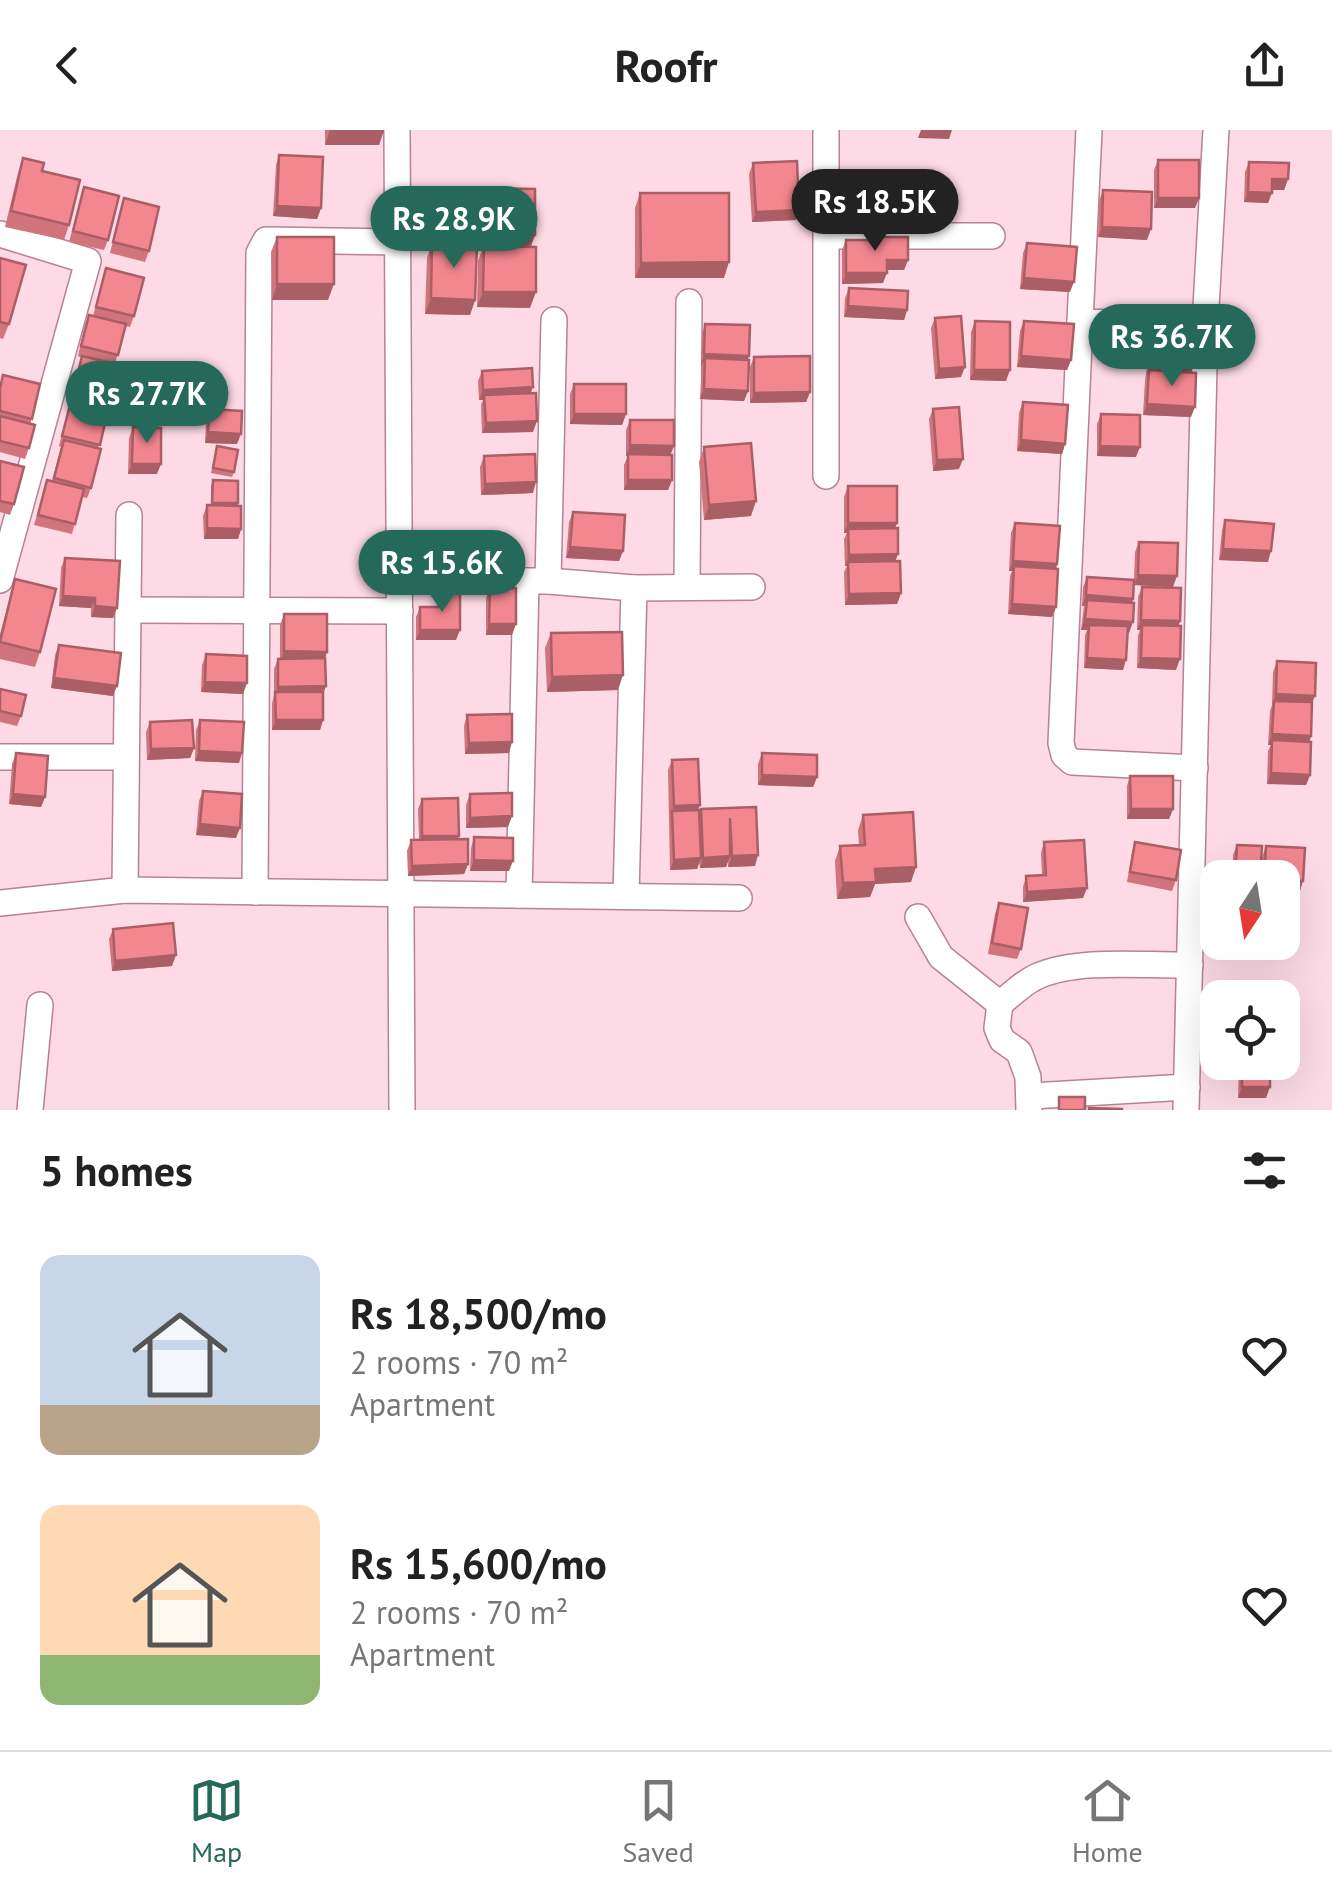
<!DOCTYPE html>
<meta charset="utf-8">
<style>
body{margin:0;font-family:"PT Sans",sans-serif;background:#f6f6f6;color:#222;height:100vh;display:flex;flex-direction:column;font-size:38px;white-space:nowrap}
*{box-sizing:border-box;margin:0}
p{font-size:32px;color:#767676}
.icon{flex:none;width:55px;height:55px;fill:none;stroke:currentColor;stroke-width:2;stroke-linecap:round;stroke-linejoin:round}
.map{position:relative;height:980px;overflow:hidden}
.drawer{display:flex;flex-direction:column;background:#fff;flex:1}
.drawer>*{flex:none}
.needle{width:65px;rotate:192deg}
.buttons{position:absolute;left:1200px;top:730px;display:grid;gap:20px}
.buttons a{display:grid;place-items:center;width:100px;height:100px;border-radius:20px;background:#fff;box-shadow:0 10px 40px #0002;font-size:50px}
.price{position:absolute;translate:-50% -85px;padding:0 22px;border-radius:35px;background:#25695a;color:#fff;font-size:32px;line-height:65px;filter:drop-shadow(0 2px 5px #0008)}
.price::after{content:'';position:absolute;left:50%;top:60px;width:30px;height:22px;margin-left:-15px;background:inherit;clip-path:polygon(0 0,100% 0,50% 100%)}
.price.selected{background:#222;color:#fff}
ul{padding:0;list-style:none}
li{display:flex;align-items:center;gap:30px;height:250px;padding:0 40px}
li span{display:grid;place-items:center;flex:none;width:280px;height:200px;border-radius:20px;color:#555}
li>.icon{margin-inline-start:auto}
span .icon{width:120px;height:120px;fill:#fffc;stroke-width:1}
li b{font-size:42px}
h2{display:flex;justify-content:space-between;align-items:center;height:120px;padding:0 40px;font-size:42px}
header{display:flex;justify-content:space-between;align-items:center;height:130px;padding:0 40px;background:#fff;font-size:45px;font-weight:600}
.tabs{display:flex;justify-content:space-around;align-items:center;height:140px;border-top:2px solid #e0e0e0;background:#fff;font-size:28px;color:#767676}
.tabs a{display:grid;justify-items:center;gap:5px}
.tabs .selected{color:#25695a}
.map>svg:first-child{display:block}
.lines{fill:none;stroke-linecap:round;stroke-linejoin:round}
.street-casing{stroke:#b78295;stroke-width:28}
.street{stroke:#fff;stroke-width:25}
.wall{fill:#d1747c}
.shaded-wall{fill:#aa5e65}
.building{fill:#f38790;stroke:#aa5e65;stroke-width:2.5}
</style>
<header><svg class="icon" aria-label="back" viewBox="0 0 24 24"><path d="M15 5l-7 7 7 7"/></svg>Roofr<svg class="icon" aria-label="share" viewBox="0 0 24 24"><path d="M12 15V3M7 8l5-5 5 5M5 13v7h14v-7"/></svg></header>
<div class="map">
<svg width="1332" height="980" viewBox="0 0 1332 980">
<rect width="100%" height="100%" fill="#fddae6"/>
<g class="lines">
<defs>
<g id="street">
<path d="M397 0 402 980"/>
<path d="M826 0V346"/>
<path d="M1089 0 1080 192 1205 195"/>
<path d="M0 104 88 131 0 450"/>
<path d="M827 106H992"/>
<path d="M1080 192 1061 613 1064 625 1072 632 1195 638"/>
<path d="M400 451H548L634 458 752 457"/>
<path d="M548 451 554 190"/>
<path d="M687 456 689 172"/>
<path d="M128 480 400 481"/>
<path d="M0 627H126"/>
<path d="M125 760 129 385"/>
<path d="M255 762 259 123 266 110 399 112"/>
<path d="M519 765 526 451"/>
<path d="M626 766 634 458"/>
<path d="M0 773 125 760 739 768"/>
<path d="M918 787 941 827 1000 874C1012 864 1024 852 1038 846 1079 828 1145 836 1190 835"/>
<path d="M1000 874 997 898 1002 910 1019 922 1028 947 1029 980"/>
<path d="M1031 966 1187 957"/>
<path d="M30 980 40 875"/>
<path d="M1186 980 1205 195 1216 0"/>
</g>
</defs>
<use href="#street" class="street-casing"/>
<use href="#street" class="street"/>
</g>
<g class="wall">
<path d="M325 0H384L379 15H325Z"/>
<path d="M279 25 321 78 317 89 273 86 276 35Z"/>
<path d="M23 28 42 41 69 95 64 110 5 97 18 43Z"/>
<path d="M1158 30 1199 68 1195 78H1154V40Z"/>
<path d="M1249 32 1288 49 1284 60H1272L1268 73 1244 72 1245 42Z"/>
<path d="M753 33 796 90 752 92 749 44Z"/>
<path d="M84 57 108 110 104 120 69 112Z"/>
<path d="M482 58 535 105 531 116 530 178 477 177 478 131 482 120 477 119 475 170 470 185 425 184 427 128 432 113 476 114 477 74Z"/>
<path d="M1103 60 1147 110 1098 107 1099 71Z"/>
<path d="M640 63 724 148H635V78Z"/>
<path d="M124 68 149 121 145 132 110 123Z"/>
<path d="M277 107 328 170H272L271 122Z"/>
<path d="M879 107 908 130 904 140H887L883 153 842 154V120L846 110H878Z"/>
<path d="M1027 113 1070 162 1020 159 1023 123Z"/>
<path d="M0 128 9 194 3 209 0 208Z"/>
<path d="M106 138 134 186 130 197 125 196 115 234 110 274 98 319 91 358 87 368 82 367 72 404 34 395 47 350 52 351 61 317 59 316 82 228 78 226 85 195 89 185 93 186Z"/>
<path d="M849 158 907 180 904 190 844 187 845 168Z"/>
<path d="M935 188 961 247 935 249 931 198Z"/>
<path d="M975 191 1006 251 970 250 971 202Z"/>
<path d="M1024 191 1071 230 1067 240 1017 237 1020 201Z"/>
<path d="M705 194 749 226 747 230 748 261 744 271 700 269 702 235H701L702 204Z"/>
<path d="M1155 202 1190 242 1191 287 1143 285 1145 250 1151 213Z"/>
<path d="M754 227 810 262 806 272 750 273V237Z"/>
<path d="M482 241 530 263 533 302 482 303 481 275 483 270H479L478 251Z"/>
<path d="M3 245 40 254 30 294 29 318 25 329 0 322V254Z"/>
<path d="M574 254 626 284 622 295 570 294V264Z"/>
<path d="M1023 272 1065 314 1062 324 1017 321 1019 283Z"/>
<path d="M210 279 237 314 205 313 206 290Z"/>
<path d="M933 279 959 339 933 341 929 289Z"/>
<path d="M1101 284 1136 327 1097 326V294Z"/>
<path d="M630 290 674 316 670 324 672 350 668 360H624V335L628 326H626V300Z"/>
<path d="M133 297 157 344H128L129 308Z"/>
<path d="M217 316 234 342 232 347 211 343Z"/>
<path d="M704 317 751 386 704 390 699 332Z"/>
<path d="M484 326 533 363 481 365 480 337Z"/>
<path d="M0 331 14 374 10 385 0 382Z"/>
<path d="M213 350 238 373 237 376 241 399 238 409H204L203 386 207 375H211V356Z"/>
<path d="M848 356 897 393 895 398 896 431 901 463 897 474 845 475 844 442 847 436H845L844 409 847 403H844V367Z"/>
<path d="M573 382 623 421 619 431 566 428 569 392Z"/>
<path d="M1225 390 1268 432 1219 430 1222 400Z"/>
<path d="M1015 393 1057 434 1056 439V477L1052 487 1008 484 1010 446 1012 441H1009L1011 403Z"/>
<path d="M1139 412 1173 457 1134 455 1129 503H1127L1123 540 1084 538 1085 505 1087 500H1081L1084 476H1082L1083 457 1087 447 1134 450 1135 422Z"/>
<path d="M65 428 117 478 113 488 91 487V478L59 476 61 438Z"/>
<path d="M15 449 40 522 35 537 0 529V504Z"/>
<path d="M1142 457 1180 491 1178 496 1176 540 1137 538 1138 505 1140 500H1137L1138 467Z"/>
<path d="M490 458 512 505H486V468Z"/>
<path d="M443 462 456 510H416V487L420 477H439Z"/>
<path d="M284 484 325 528 326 556 323 563V590L320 600H272V573L274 565V539L278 529H280V495Z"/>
<path d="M551 503 618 560 547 562 545 518Z"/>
<path d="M59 515 113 566 51 558 55 525Z"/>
<path d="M206 524 243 564 201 562 202 535Z"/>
<path d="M1277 531 1312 573 1311 606 1309 612 1310 645 1306 655 1267 654 1268 621 1271 615H1268L1270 581 1272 575 1273 542Z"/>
<path d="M0 559 21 586 17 596 0 592Z"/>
<path d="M467 585 509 623 465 624 464 596Z"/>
<path d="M200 590 239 633 195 631 196 600Z"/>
<path d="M150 592 194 618 190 628 147 630 146 602Z"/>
<path d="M16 623 45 667 41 677 9 674 12 634Z"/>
<path d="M762 623 817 647 813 657 758 655V634Z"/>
<path d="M672 630 698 680 699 685 701 679 755 736 728 737V731L726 737 700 738 699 732 697 739 670 740 668 640Z"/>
<path d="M1130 646 1173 679 1169 689H1127V656Z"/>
<path d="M203 661 236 708 196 705 199 671Z"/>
<path d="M470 664 508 697 466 698V675Z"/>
<path d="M422 669 457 709 468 734 464 744 408 746 407 721 411 710H419L418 679Z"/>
<path d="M863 685 911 752 875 754 870 767 837 769 835 731 840 716 859 715 858 700Z"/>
<path d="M474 707 509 741H470L471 718Z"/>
<path d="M1044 712 1083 768 1023 772V757L1026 746 1042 745 1041 723Z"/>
<path d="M1135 712 1176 750 1172 761 1127 752 1132 722Z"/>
<path d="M1237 715 1260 748H1232L1233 725Z"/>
<path d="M1266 716 1300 761 1282 748H1261L1262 727Z"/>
<path d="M999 773 1021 819 1017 829 988 824 995 784Z"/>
<path d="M113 799 172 836 112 841 109 809Z"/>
<path d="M1239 932H1270L1266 968H1238Z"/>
</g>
<g class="shaded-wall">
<path d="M330 0H384L379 15H325Z"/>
<path d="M921 0H952L949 9 918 8Z"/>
<path d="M1272 49H1288L1284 60H1268Z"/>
<path d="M1248 62 1272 63 1268 73 1244 72Z"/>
<path d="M1158 68H1199L1195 78H1154Z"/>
<path d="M277 76 321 78 317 89 273 86Z"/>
<path d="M799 80 796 90 752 92 756 82Z"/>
<path d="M1102 97 1151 99 1147 110 1098 107Z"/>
<path d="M482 104 535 105 529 120 484 116 482 120 476 119Z"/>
<path d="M887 130H908L904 140H883Z"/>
<path d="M729 132 724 148H635L641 133Z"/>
<path d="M846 143H887L883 153 842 154Z"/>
<path d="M1024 148 1074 152 1070 162 1020 159Z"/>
<path d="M277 154H334L328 170H272Z"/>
<path d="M483 162H536L530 178 477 177Z"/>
<path d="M431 168 475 170 470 185 425 184Z"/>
<path d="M848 176 907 180 904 190 844 187Z"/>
<path d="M704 224 749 226 745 236 705 228 702 235H701Z"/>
<path d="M1021 226 1071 230 1067 240 1017 237Z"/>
<path d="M1150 234 1191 240 1187 250 1149 240 1147 244Z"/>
<path d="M965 237 961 247 935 249 939 239Z"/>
<path d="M974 240H1010L1006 251 970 250Z"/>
<path d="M533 257 529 267 484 265 483 270H479L483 260Z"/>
<path d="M704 259 748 261 744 271 700 269Z"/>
<path d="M810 262 806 272 750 273 754 263Z"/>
<path d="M1147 274 1195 277 1191 287 1143 285Z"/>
<path d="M574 284H626L622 295 570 294Z"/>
<path d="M537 291 533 302 482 303 486 293Z"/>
<path d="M208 302 241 304 237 314 205 313Z"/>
<path d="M1021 310 1065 314 1062 324 1017 321Z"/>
<path d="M630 315 674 316 670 326H626Z"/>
<path d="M1100 316 1140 317 1136 327 1097 326Z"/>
<path d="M963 329 959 339 933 341 937 330Z"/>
<path d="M132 334H161L157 344H128Z"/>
<path d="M628 350H672L668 360H624Z"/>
<path d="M536 352 533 363 481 365 485 354Z"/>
<path d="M756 371 751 386 704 390 709 375Z"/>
<path d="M212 373H238L236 378H211Z"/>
<path d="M848 393H897L893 403 848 399 847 403H844Z"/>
<path d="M207 398 241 399 238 409H204Z"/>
<path d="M570 417 623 421 619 431 566 428Z"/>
<path d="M1223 419 1271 421 1268 432 1219 430Z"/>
<path d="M898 424 894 435 848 432 847 436H845L849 425Z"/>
<path d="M1013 431 1057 434 1054 444 1014 436 1012 441H1009Z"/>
<path d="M1138 445 1177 446 1173 457 1134 455Z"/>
<path d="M901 463 897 474 845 475 849 464Z"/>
<path d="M1086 465 1133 469 1130 479 1087 470 1084 476H1082Z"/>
<path d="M63 466 95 468 91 478 59 476Z"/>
<path d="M1012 474 1056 477 1052 487 1008 484Z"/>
<path d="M95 476 117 478 113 488 91 487Z"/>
<path d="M1085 489 1133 492 1129 503 1089 500V495L1087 500H1081Z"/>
<path d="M1141 490 1180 491 1176 502 1142 495 1140 500H1137Z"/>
<path d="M489 494H516L512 505H486Z"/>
<path d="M420 500H460L456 510H416Z"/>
<path d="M284 521 327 522 324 532H280Z"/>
<path d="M1087 528 1126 530 1123 540 1084 538Z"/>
<path d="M1141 528 1180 529 1176 540 1137 538Z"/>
<path d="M623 545 618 560 547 562 552 547Z"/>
<path d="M54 548 117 556 113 566 51 558Z"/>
<path d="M205 552 247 553 243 564 201 562Z"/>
<path d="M326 556 322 567 276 564 278 557Z"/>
<path d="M1276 564 1315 566 1311 576 1274 571 1272 575Z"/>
<path d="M276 590H323L320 600H272Z"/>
<path d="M1272 604 1311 606 1308 616 1272 610 1271 615H1268Z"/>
<path d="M512 612 509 623 465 624 469 613Z"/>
<path d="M194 618 190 628 147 630 151 619Z"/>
<path d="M199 621 242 623 239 633 195 631Z"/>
<path d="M1271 643 1310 645 1306 655 1267 654Z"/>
<path d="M762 645 817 647 813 657 758 655Z"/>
<path d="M13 664 45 667 41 677 9 674Z"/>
<path d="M700 675 696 685 672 681 674 676Z"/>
<path d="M1131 679H1173L1169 689H1127Z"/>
<path d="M512 686 508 697 466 698 470 688Z"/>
<path d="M200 694 240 698 236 708 196 705Z"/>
<path d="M422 706H459L455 716H419Z"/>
<path d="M758 725 755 736 728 737 732 726Z"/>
<path d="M730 726 726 737 700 738 703 728Z"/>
<path d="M701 728 697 739 670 740 674 730Z"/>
<path d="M474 730 513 731 509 741H470Z"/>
<path d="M468 734 464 744 408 746 412 736Z"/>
<path d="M916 737 911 752 875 754 870 767 837 769 843 753 875 739Z"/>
<path d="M1282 750 1303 751 1300 761H1282Z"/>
<path d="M1087 758 1083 768 1023 772 1027 762Z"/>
<path d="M176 825 172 836 112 841 115 831Z"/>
<path d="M1242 957H1270L1266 968H1238Z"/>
</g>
<g class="building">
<path d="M279 25 323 27 321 78 277 76Z"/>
<path d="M23 28 44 33 42 41 80 50 69 95 11 81Z"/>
<rect x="1158" y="30" width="41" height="38"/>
<path d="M797 31 799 80 756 82 753 33Z"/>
<path d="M1249 32 1289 33 1288 49H1272V63L1248 62Z"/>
<path d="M84 57 119 66 108 110 73 101Z"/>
<path d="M482 58 535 59V105L482 104Z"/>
<path d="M1103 60 1152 62 1151 99 1102 97Z"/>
<path d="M640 63H729V132L641 133Z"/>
<path d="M124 68 159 77 149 121 113 112Z"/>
<rect x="277" y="107" width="57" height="47"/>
<path d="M879 107H908V130H887V143H846V110H879Z"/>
<path d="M432 113 477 114 475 170 431 168Z"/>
<path d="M1027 113 1077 117 1074 152 1024 148Z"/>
<path d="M484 116 536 117V162H483Z"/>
<path d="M0 128 26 135 9 194 0 192Z"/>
<path d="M106 138 144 148 134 186 96 177Z"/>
<path d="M849 158 908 161 907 180 848 176Z"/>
<path d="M89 185 126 194 118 225 81 216Z"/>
<path d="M961 186 965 237 939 239 935 188Z"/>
<path d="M975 191 1010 192V240H974Z"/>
<path d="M1024 191 1074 194 1071 230 1021 226Z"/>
<path d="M705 194 750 195 749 226 704 224Z"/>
<path d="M1155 202 1195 208 1191 240 1150 234Z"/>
<path d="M82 226 120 235 110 274 73 264Z"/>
<path d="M810 226V262L754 263V227Z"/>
<path d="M705 228 749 230 748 261 704 259Z"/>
<path d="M532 238 533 257 483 260 482 241Z"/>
<path d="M1149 240 1196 243 1195 277 1147 274Z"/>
<path d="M3 245 40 254 32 289 0 281V258Z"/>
<rect x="574" y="254" width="52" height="30"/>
<path d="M536 263 537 291 486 293 484 265Z"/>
<path d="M71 271 108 280 100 315 62 306Z"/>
<path d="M1023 272 1068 275 1065 314 1021 310Z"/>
<path d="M959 277 963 329 937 330 933 279Z"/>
<path d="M210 279 242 281 241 304 208 302Z"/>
<path d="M1101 284 1140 285V317L1100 316Z"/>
<path d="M0 286 35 295 29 318 0 311Z"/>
<path d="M630 290H674V316L630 315Z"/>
<path d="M133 297 161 298V334H132Z"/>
<path d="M64 310 101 319 91 358 54 348Z"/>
<path d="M751 313 756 371 709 375 704 317Z"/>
<path d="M217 316 238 320 234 342 213 338Z"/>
<path d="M535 324 536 352 485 354 484 326Z"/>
<path d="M628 324 672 325V350H628Z"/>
<path d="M0 331 24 337 14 374 0 371Z"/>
<path d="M47 350 84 359 75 394 38 385Z"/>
<path d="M213 350 238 351V373H212Z"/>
<rect x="848" y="356" width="49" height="37"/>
<path d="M207 375 241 376V399L207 398Z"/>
<path d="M573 382 625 385 623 421 570 417Z"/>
<path d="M1225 390 1274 394 1271 421 1223 419Z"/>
<path d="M1015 393 1060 396 1057 434 1013 431Z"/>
<path d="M898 398V424L849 425 848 399Z"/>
<path d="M1139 412 1178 413 1177 446 1138 445Z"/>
<path d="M65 428 120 431 117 478 95 476V468L63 466Z"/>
<path d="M900 431 901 463 849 464 848 432Z"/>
<path d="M1014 436 1058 439 1056 477 1012 474Z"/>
<path d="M1087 447 1134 450 1133 469 1086 465Z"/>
<path d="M15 449 56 459 40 522 0 512Z"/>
<path d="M1142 457 1181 458 1180 491 1141 490Z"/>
<path d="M490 458H516V494H489Z"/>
<path d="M443 462 460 463V500H420V477H443Z"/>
<path d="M1087 470 1134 473 1133 492 1085 489Z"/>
<path d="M284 484H327V522L284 521Z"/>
<path d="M1089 495 1128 496 1126 530 1087 528Z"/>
<path d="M1142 495 1181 496 1180 529 1141 528Z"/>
<path d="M622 502 623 545 552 547 551 503Z"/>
<path d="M59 515 121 523 117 556 54 548Z"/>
<path d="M206 524 247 526V553L205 552Z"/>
<path d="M325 528 326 556 278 557V529Z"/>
<path d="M1277 531 1316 533 1315 566 1276 564Z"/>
<path d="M0 559 26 565 21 586 0 581Z"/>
<path d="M275 562H323V590H276Z"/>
<path d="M1274 571 1312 572 1311 606 1272 604Z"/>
<path d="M512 584V612L469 613 467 585Z"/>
<path d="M192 590 194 618 151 619 150 592Z"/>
<path d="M200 590 244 592 242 623 199 621Z"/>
<path d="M1272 610 1311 612 1310 645 1271 643Z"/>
<path d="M16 623 48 626 45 667 13 664Z"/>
<path d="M762 623 817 625V647L762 645Z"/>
<path d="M698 629 700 675 674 676 672 630Z"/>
<path d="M1130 646H1173V679H1131Z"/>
<path d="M203 661 242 664 240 698 200 694Z"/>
<path d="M512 663V686L470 688V664Z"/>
<path d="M458 668 459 706H422V669Z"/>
<path d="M756 677 758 725 732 726 730 688V726L703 728 701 679Z"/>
<path d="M699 680 701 728 674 730 672 681Z"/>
<path d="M913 682 916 737 875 739 876 752 843 753 840 716 865 715 863 685Z"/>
<path d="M474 707 513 708V731L474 730Z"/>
<path d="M468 709V734L412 736 411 710Z"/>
<path d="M1084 710 1087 758 1027 762 1026 746 1046 745 1044 712Z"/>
<path d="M1135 712 1181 720 1176 750 1130 742Z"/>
<path d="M1237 715 1262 716 1260 748H1235Z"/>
<path d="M1266 716 1305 718 1303 751 1282 750V748H1264Z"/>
<path d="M999 773 1028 778 1021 819 992 813Z"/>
<path d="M173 793 176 825 115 831 113 799Z"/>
<rect x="1242" y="932" width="28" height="25"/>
<rect x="1059" y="967" width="26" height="13"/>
<path d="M1089 978 1122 979V980H1089Z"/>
</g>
</svg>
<div class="buttons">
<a><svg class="needle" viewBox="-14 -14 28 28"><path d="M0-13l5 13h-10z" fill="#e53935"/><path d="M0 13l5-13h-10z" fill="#767676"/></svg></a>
<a><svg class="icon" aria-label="locate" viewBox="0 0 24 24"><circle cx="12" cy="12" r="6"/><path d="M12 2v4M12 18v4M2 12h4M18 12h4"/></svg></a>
</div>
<b class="price selected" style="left:875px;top:124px">Rs 18.5K</b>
<b class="price" style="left:454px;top:141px">Rs 28.9K</b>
<b class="price" style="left:1172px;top:259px">Rs 36.7K</b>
<b class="price" style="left:147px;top:316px">Rs 27.7K</b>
<b class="price" style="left:442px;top:485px">Rs 15.6K</b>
</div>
<section class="drawer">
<h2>5 homes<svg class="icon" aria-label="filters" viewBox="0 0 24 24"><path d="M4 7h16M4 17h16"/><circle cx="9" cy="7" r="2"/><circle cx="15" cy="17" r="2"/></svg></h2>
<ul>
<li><span style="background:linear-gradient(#c9d6e8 75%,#b9a48a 0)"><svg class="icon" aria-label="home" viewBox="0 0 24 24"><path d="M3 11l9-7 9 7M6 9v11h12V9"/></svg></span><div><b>Rs 18,500/mo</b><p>2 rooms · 70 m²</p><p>Apartment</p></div><svg class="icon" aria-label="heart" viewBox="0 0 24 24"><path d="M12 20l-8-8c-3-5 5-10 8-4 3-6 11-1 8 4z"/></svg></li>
<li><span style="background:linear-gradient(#ffd9b3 75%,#8fb573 0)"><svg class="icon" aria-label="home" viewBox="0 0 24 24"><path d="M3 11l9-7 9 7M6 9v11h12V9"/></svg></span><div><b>Rs 15,600/mo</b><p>2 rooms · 70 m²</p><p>Apartment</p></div><svg class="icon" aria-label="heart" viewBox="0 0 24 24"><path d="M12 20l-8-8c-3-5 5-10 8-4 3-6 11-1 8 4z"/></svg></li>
</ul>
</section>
<nav class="tabs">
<a class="selected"><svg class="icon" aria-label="map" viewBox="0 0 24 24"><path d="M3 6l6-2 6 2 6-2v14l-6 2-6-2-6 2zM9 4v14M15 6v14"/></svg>Map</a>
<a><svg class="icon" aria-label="saved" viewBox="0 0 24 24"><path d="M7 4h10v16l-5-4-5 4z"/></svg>Saved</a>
<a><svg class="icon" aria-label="home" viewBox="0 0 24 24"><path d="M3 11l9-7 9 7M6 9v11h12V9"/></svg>Home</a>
</nav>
